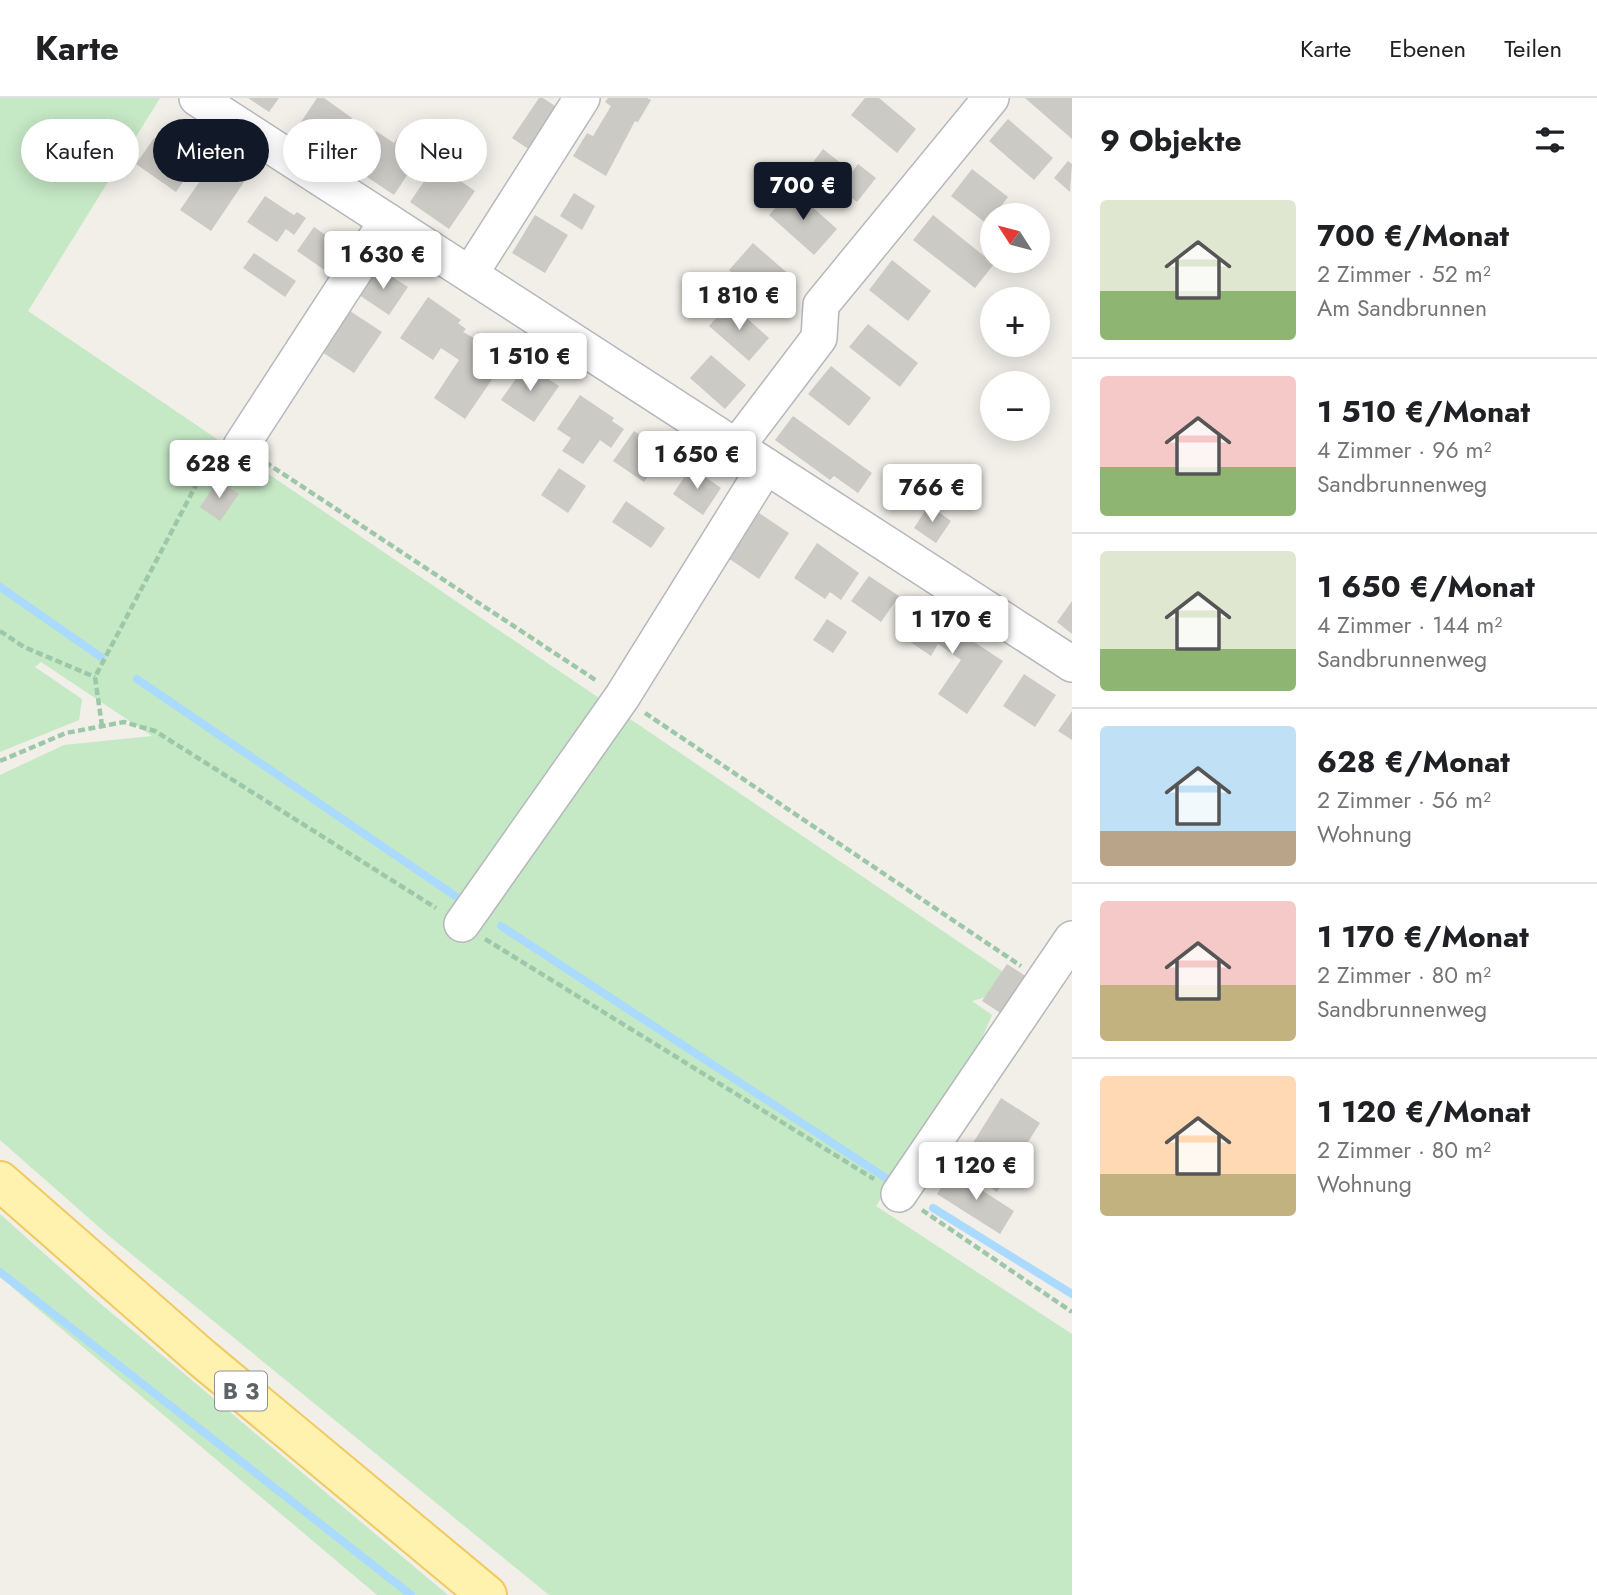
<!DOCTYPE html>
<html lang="de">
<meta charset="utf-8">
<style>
body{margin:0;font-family:Jost,sans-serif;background:#f6f6f6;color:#202124;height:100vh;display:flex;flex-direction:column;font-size:26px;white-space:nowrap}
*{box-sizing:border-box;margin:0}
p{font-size:23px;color:#757577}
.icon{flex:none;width:38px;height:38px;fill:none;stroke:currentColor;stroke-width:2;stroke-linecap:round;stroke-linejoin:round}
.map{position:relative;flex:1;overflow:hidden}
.drawer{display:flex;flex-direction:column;background:#fff;width:525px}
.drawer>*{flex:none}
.guide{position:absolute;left:21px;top:21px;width:665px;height:63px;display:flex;gap:14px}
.needle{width:46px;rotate:306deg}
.buttons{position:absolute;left:980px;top:105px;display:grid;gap:14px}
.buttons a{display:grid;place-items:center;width:70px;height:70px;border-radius:50%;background:#fff;box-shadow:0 4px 18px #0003;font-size:35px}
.price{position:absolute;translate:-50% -60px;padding:0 16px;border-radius:7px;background:#fff;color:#222;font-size:23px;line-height:46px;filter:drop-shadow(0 2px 4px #0008)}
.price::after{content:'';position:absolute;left:50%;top:42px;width:21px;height:16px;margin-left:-10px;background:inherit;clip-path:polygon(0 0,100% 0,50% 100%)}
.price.current{background:#111827;color:#fff}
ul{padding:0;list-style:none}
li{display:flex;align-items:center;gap:21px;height:175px;padding:0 28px}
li+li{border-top:2px solid #e0e0e0}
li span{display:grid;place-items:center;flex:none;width:196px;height:140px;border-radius:7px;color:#555}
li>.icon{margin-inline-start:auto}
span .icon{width:84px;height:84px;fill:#fffc;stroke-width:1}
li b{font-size:30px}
h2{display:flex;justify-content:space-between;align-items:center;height:84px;padding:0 28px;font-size:30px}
.chip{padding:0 24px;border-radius:32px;background:#fff;box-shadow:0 4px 18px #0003;font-size:24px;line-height:63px}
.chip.current{background:#111827;color:#fff}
header{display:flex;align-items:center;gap:42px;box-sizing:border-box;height:98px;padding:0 35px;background:#fff;border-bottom:2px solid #e0e0e0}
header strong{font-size:33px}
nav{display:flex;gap:38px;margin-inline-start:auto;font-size:24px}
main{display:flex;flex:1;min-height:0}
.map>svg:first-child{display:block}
.green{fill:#c5e8c5}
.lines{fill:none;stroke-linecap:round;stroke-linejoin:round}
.stream{stroke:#aadaff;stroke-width:8}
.building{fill:#cccac5}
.minor-casing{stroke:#b5b8bc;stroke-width:38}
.major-casing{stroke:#f2c960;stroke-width:42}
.path{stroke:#9cc7a9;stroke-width:4.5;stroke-dasharray:7 3.5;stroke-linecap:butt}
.minor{stroke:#fff;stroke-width:35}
.major{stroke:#fff2af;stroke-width:38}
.labels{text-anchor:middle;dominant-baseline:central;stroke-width:7;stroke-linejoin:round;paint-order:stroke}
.shield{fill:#fff;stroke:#8f9295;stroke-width:2}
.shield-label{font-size:23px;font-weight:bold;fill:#5f6368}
</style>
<header>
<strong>Karte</strong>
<nav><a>Karte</a><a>Ebenen</a><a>Teilen</a></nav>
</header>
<main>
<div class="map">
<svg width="1072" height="1497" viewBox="0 0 1072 1497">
<rect width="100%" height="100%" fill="#f1efe8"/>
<g class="green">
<path d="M0 0H160L28 213 1024 888 972 903 992 917 968 973 876 1108 1072 1236V1497H549L108 1137 0 1042V677L64 647 152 638 41 564 35 569 82 601 79 622 0 654Z"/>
<path d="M0 1116 95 1201 448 1497H377L0 1179Z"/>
</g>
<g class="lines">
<g class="stream">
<path d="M0 489 101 559"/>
<path d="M137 581 467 806"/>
<path d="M501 828 889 1082"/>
<path d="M933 1110 1072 1196"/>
<path d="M0 1174 411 1497"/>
</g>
</g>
<g class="building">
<path d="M248 0H279L269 14Z"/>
<path d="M317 0H324L352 20 330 52 297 30Z"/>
<path d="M539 0H543L558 10 530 52 512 40Z"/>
<path d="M608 0H647L651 2 638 24 635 23 606 78 573 58 587 35 593 38 611 8 605 4Z"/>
<path d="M865 0H879L916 31 897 55 851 17Z"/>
<path d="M1025 0H1072V41Z"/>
<path d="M1008 21 1053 60 1034 82 989 43Z"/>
<path d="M454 22 473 35 460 55 441 42Z"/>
<path d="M376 33 394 45 401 34 425 50 394 97 358 73 363 66 357 61Z"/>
<path d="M154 40 194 68 176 94 136 66Z"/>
<path d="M823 51 852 74 858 66 876 80 857 104 811 67Z"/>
<path d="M1068 63 1072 66 1070 94 1054 80Z"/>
<path d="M213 64 244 84 211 133 180 112Z"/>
<path d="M436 66 475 93 449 131 410 104Z"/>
<path d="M972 71 1008 99 987 126 951 98Z"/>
<path d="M792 91 837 131 814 157 769 117Z"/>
<path d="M574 95 595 108 582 132 560 118Z"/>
<path d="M265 98 294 117 297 114 306 120 294 137 286 131 277 144 247 124Z"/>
<path d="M535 117 568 137 545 175 512 155Z"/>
<path d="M933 117 994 166 975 190 913 142Z"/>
<path d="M314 129 343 149 346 145 356 151 344 170 334 163 326 173 297 153Z"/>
<path d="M753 145 793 180 770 207 729 172Z"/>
<path d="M254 155 296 183 285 199 243 170Z"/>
<path d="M892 162 931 193 908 223 869 192Z"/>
<path d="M377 169 408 189 389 217 359 197Z"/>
<path d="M428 199 461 222 458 225 466 231 463 234 474 240 478 234 510 255 465 321 434 300 459 262 441 250 433 262 400 240Z"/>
<path d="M730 205 769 240 749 263 709 228Z"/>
<path d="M347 211 382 234 354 275 319 252Z"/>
<path d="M868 226 918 265 900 289 849 249Z"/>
<path d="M711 257 746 287 725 311 690 280Z"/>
<path d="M526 266 559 288 534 324 501 302Z"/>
<path d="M831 268 871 300 849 328 808 296Z"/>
<path d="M580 297 614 320 612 323 624 331 611 350 600 342 583 366 562 353 571 340 557 331Z"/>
<path d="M793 318 872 375 858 395 834 378 830 382 775 342Z"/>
<path d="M634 333 665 354 667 351 680 360 667 378 654 370 644 384 613 363Z"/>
<path d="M691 369 721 390 703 417 673 396Z"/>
<path d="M559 370 586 388 568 415 541 397Z"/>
<path d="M218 382 239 396 220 423 200 409Z"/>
<path d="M626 403 665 430 651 450 612 424Z"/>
<path d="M929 407 951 423 936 445 914 430Z"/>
<path d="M759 415 789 435 759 481 728 460Z"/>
<path d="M817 445 859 475 841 502 830 494 825 501 794 480Z"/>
<path d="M869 478 899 498 881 524 851 503Z"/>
<path d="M912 503 1003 563 967 616 938 596 961 562 938 546 931 558 903 539 908 530 899 523Z"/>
<path d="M1072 503V536L1057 524Z"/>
<path d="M827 521 847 534 833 555 813 542Z"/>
<path d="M1024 576 1056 597 1035 629 1003 608Z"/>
<path d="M1072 613V642L1058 633Z"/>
<path d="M1007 866 1027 879 1002 916 982 903Z"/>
<path d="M1001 1000 1040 1025 997 1094 958 1069Z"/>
<path d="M952 1073 1014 1113 1000 1136 937 1096Z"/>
</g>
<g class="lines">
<defs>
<g id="minor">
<path d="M197 0 1072 566"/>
<path d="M470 176 582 0"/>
<path d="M241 348 387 123"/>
<path d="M737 348 819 240 821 207 991 0"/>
<path d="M462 826 622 599 766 368"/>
<path d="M899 1096 1072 841"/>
</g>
<path id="major" d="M0 1083 202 1260 487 1497"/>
</defs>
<use href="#minor" class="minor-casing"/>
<use href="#major" class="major-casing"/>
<g class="path">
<path d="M265 364 597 583"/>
<path d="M0 533 24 549 95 579"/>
<path d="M645 615 1021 868"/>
<path d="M102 628 95 579 205 370 216 360"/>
<path d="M0 663 66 635 124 624 155 633 436 810"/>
<path d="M485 841 874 1081"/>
<path d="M922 1112 1072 1214"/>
</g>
<use href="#minor" class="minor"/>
<use href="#major" class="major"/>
</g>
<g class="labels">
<rect class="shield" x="215" y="1273.5" width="52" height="39" rx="5"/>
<g class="shield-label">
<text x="241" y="1293">B 3</text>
</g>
</g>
</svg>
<div class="buttons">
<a><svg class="needle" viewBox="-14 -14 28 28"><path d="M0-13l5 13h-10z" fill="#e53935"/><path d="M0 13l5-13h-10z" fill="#757577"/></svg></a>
<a>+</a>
<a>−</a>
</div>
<b class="price current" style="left:803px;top:124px">700 €</b>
<b class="price" style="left:383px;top:193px">1 630 €</b>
<b class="price" style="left:739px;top:234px">1 810 €</b>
<b class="price" style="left:530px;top:295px">1 510 €</b>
<b class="price" style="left:697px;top:393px">1 650 €</b>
<b class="price" style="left:219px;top:402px">628 €</b>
<b class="price" style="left:932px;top:426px">766 €</b>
<b class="price" style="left:952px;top:558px">1 170 €</b>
<b class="price" style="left:976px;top:1104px">1 120 €</b>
<div class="guide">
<a class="chip">Kaufen</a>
<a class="chip current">Mieten</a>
<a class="chip">Filter</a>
<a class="chip">Neu</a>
</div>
</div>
<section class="drawer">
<h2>9 Objekte<svg class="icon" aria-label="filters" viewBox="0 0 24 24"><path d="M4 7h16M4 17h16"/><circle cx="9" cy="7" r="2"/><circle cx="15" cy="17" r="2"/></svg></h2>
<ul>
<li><span style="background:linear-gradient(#dfe7d0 65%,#8fb573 0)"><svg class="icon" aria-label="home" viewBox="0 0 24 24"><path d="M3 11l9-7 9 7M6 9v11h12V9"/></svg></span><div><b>700 €/Monat</b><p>2 Zimmer · 52 m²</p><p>Am Sandbrunnen</p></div></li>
<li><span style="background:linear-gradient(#f6c9c9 65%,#8fb573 0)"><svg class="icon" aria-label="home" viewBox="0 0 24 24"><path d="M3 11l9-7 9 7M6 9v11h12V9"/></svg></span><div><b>1 510 €/Monat</b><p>4 Zimmer · 96 m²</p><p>Sandbrunnenweg</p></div></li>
<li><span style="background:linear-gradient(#dfe7d0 70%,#8fb573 0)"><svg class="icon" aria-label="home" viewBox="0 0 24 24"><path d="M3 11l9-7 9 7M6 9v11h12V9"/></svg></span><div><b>1 650 €/Monat</b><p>4 Zimmer · 144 m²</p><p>Sandbrunnenweg</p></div></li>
<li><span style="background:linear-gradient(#bfe0f5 75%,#b9a48a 0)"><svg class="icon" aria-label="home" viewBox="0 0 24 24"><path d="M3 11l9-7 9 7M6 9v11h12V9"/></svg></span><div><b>628 €/Monat</b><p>2 Zimmer · 56 m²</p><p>Wohnung</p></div></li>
<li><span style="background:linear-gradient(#f6c9c9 60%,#c2b280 0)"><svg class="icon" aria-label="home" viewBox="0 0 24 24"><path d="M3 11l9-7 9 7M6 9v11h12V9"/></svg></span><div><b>1 170 €/Monat</b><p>2 Zimmer · 80 m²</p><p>Sandbrunnenweg</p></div></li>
<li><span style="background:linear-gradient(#ffd9b3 70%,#c2b280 0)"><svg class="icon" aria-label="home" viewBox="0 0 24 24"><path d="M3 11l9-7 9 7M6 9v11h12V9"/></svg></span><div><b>1 120 €/Monat</b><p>2 Zimmer · 80 m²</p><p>Wohnung</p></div></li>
</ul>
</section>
</main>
